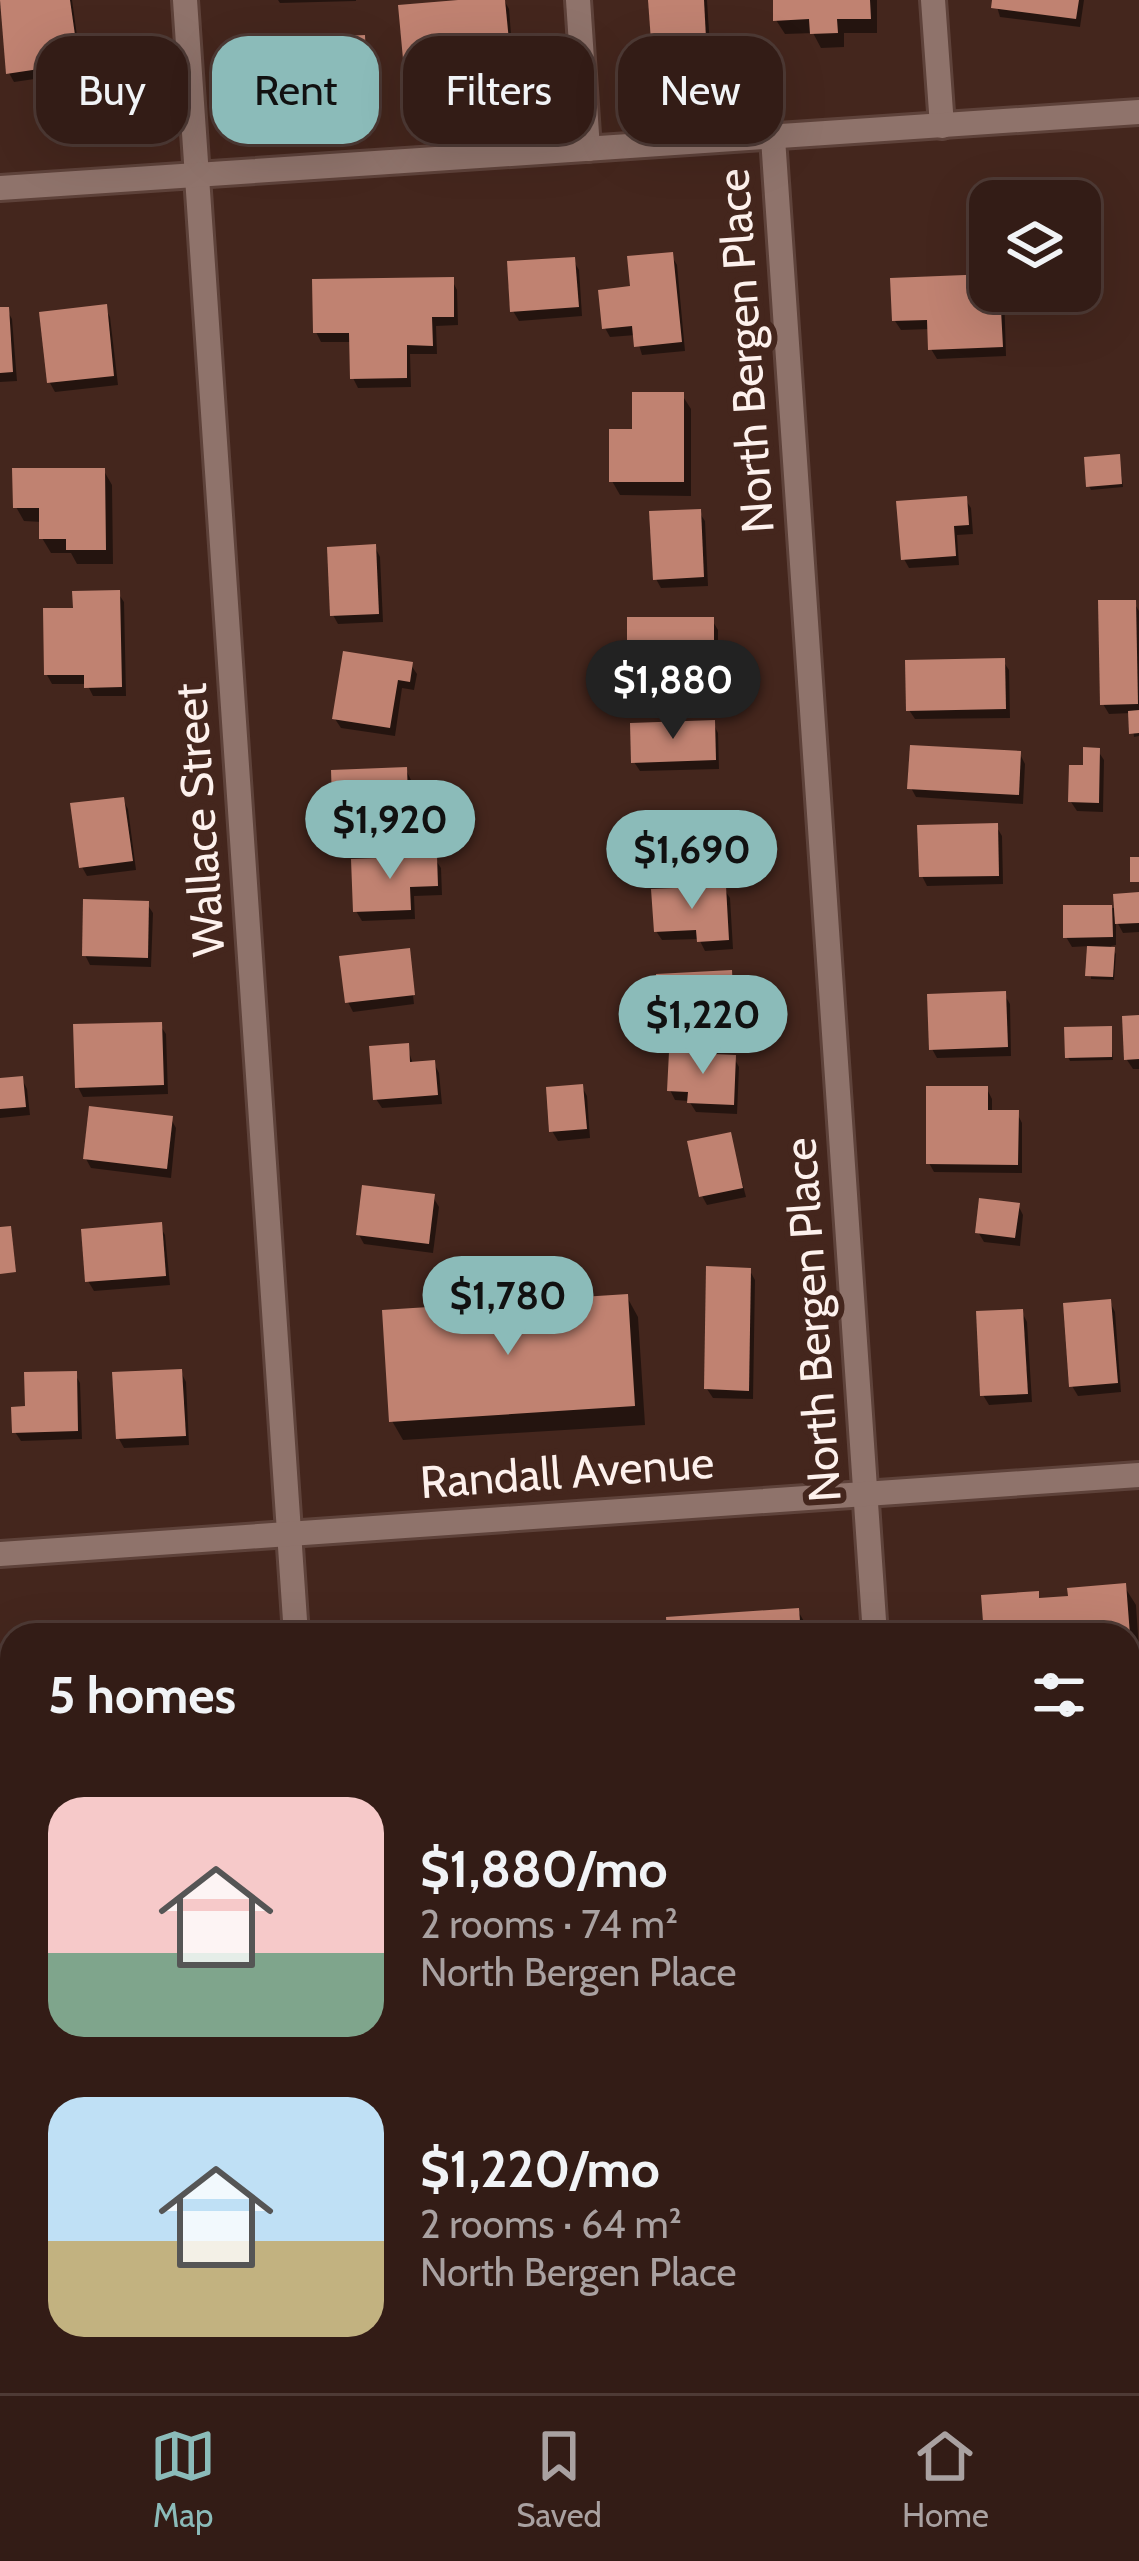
<!DOCTYPE html>
<meta charset="utf-8">
<style>
body{margin:0;font-family:Cabin,sans-serif;background:#3e2923;color:#f1f3f6;height:100vh;display:flex;flex-direction:column;font-size:45px;white-space:nowrap}
*{box-sizing:border-box;margin:0}
p{font-size:39px;color:#a9a1a1}
.icon{flex:none;width:66px;height:66px;fill:none;stroke:currentColor;stroke-width:2;stroke-linecap:round;stroke-linejoin:round}
.map{position:relative;flex:1;overflow:hidden}
.panel{position:absolute;left:0px;top:1623px;width:1140px;height:771px;display:flex;flex-direction:column;background:#331c16;border-radius:36px 36px 0 0;box-shadow:0 12px 48px #0002,0 0 0 3px #4e3a35}
.panel>*{flex:none}
.banner{position:absolute;left:36px;top:36px;width:1068px;height:108px;display:flex;gap:24px}
.buttons{position:absolute;left:969px;top:180px;display:grid;gap:24px}
.buttons a{display:grid;place-items:center;width:132px;height:132px;border-radius:24px;background:#331c16;box-shadow:0 12px 48px #0002,0 0 0 3px #4e3a35;font-size:60px}
.price{position:absolute;translate:-50% -102px;padding:0 27px;border-radius:42px;background:#8bbbb9;color:#111;font-size:39px;line-height:78px;filter:drop-shadow(0 3px 6px #0008)}
.price::after{content:'';position:absolute;left:50%;top:72px;width:36px;height:27px;margin-left:-18px;background:inherit;clip-path:polygon(0 0,100% 0,50% 100%)}
.price.active{background:#222;color:#fff}
ul{padding:0;list-style:none}
li{display:flex;align-items:center;gap:36px;height:300px;padding:0 48px}
li span{display:grid;place-items:center;flex:none;width:336px;height:240px;border-radius:36px;color:#555}
li>.icon{margin-inline-start:auto}
span .icon{width:144px;height:144px;fill:#fffc;stroke-width:1}
li b{font-size:51px}
h2{display:flex;justify-content:space-between;align-items:center;height:144px;padding:0 48px;font-size:51px}
.chip{padding:0 42px;border-radius:36px;background:#331c16;box-shadow:0 12px 48px #0002,0 0 0 3px #4e3a35;font-size:42px;line-height:108px}
.chip.active{background:#8bbbb9;color:#111}
.menu{display:flex;justify-content:space-around;align-items:center;height:168px;border-top:3px solid #4e3a35;background:#331c16;font-size:33px;color:#a9a1a1}
.menu a{display:grid;justify-items:center;gap:6px}
.menu .active{color:#8bbbb9}
.map>svg:first-child{display:block}
.shadow{fill:#0007}
.building{fill:#c08271}
.lines{fill:none;stroke-linecap:round;stroke-linejoin:round}
.street-casing{stroke:#5e423a;stroke-width:30}
.path{stroke:#947e77;stroke-width:6;stroke-dasharray:9 9;stroke-linecap:butt}
.street{stroke:#8f736b;stroke-width:24}
.labels{text-anchor:middle;dominant-baseline:central;stroke-width:12;stroke-linejoin:round;paint-order:stroke}
.street-label{font-size:45px;fill:#fdf1ed;stroke:#44261d}
</style>
<div class="map">
<svg width="1139" height="2393" viewBox="0 0 1139 2393">
<rect width="100%" height="100%" fill="#44261d"/>
<g class="shadow">
<path d="M0 0H72L82 72 14 82 9 73Z"/>
<path d="M278 0H356V1L280 3Z"/>
<path d="M495 0H504L509 9 513 60 411 68 406 58Z"/>
<path d="M651 0H707L710 47 659 50 654 40Z"/>
<path d="M776 0H877V33H844V47L821 48 813 33 785 34 776 20Z"/>
<path d="M995 0H1084L1080 27 1000 17Z"/>
<path d="M364 38 369 48 371 87 294 90 289 81Z"/>
<path d="M671 255 677 265 685 351 642 355 636 335 610 337 605 328 633 289Z"/>
<path d="M573 260 579 270 582 316 519 321 513 311Z"/>
<path d="M990 277V291H1004L1006 356 937 359 931 349 930 329 901 330 895 321Z"/>
<path d="M452 280 457 290 458 325 436 326 437 354H410L411 387 358 388 353 378 352 342H321L316 332Z"/>
<path d="M105 308 110 317 118 385 55 392 50 383Z"/>
<path d="M0 310H7L12 319 17 381 0 382Z"/>
<path d="M682 395 691 409V496L620 495 612 481 635 432Z"/>
<path d="M1120 461 1123 487 1091 490 1089 486Z"/>
<path d="M104 471 112 485 113 564H77L71 553H51L42 538V522L24 521 16 507Z"/>
<path d="M965 499 971 508 973 534 957 535 959 565 909 568 904 559Z"/>
<path d="M699 512 705 521 708 586 661 588 656 579Z"/>
<path d="M375 547 380 557 383 622 338 624 333 615Z"/>
<path d="M118 593 124 602 126 696H93L87 684H52L47 675 76 610Z"/>
<path d="M1134 603 1139 611V736L1134 737 1131 713 1109 714 1103 704Z"/>
<path d="M712 620 718 630V683H636L630 674Z"/>
<path d="M1003 661 1009 670 1010 718 915 719 909 710Z"/>
<path d="M411 665 417 674 414 690 402 688 395 736 341 728 335 719Z"/>
<path d="M713 723 718 733 719 769 640 771 634 762Z"/>
<path d="M1098 751 1104 760 1103 812 1077 811 1071 802Z"/>
<path d="M1020 754 1025 764 1023 804 916 797 911 788Z"/>
<path d="M406 770 411 780 413 837 342 840 336 831Z"/>
<path d="M123 800 128 809 136 870 87 876 82 867Z"/>
<path d="M719 820 725 830 727 871 651 875 646 866Z"/>
<path d="M996 826 1002 836 1003 884 927 886 922 876Z"/>
<path d="M435 859 441 868 442 895 414 896 415 919 362 921 356 911Z"/>
<path d="M724 889 730 898 733 949 705 951 699 939 662 940 656 931Z"/>
<path d="M1139 895V932L1123 933 1116 920V945L1111 946 1116 954 1114 980 1091 979 1090 946 1072 947 1066 937V908H1117Z"/>
<path d="M147 904 153 913 151 967 90 965 85 955Z"/>
<path d="M408 951 414 1004 353 1012 348 1002Z"/>
<path d="M730 973 736 982 738 1021 667 1026 662 1016Z"/>
<path d="M1004 994 1010 1004 1011 1056 937 1058 932 1049Z"/>
<path d="M1139 1018V1069H1133L1127 1060Z"/>
<path d="M160 1025 166 1034 168 1094 83 1097 78 1087Z"/>
<path d="M1110 1029 1113 1060 1070 1061 1068 1057Z"/>
<path d="M407 1046 413 1064 434 1063 439 1073 442 1104 382 1108 376 1099Z"/>
<path d="M734 1058 739 1067 737 1114 696 1112 689 1101 675 1100 670 1090Z"/>
<path d="M22 1079 27 1089 30 1115 0 1118V1081Z"/>
<path d="M582 1087 587 1096 590 1138 558 1141 552 1131Z"/>
<path d="M987 1089 992 1099V1113H1017L1022 1123V1173L934 1172 929 1163Z"/>
<path d="M171 1119 176 1128 171 1178 91 1168 86 1159Z"/>
<path d="M730 1135 746 1197 707 1205 702 1196Z"/>
<path d="M433 1197 439 1207 433 1253 364 1244 359 1235Z"/>
<path d="M1018 1205 1023 1215 1020 1246 984 1242 978 1232Z"/>
<path d="M160 1226 165 1235 170 1285 94 1291 88 1281Z"/>
<path d="M750 1271 755 1280 753 1399 713 1398 707 1389Z"/>
<path d="M627 1297 638 1317 645 1425 403 1440 392 1421Z"/>
<path d="M1110 1302 1115 1312 1121 1392 1078 1396 1072 1386Z"/>
<path d="M1022 1312 1027 1322 1032 1402 989 1405 983 1395Z"/>
<path d="M181 1372 186 1382 189 1445 124 1448 119 1439Z"/>
<path d="M75 1374 80 1383 82 1439 21 1441 15 1432 28 1409Z"/>
<path d="M1124 1586 1136 1605 1139 1650V1736L1128 1737V1635H987L1037 1594 1041 1601Z"/>
<path d="M798 1611 812 1635H670Z"/>
<path d="M12 1969V2023L0 2024V1970Z"/>
<path d="M1128 2082 1139 2250V2283H1128Z"/>
<path d="M8 2127 12 2134V2382H22L28 2393H0V2128Z"/>
</g>
<g class="building">
<path d="M0 0H70L79 63 6 74Z"/>
<path d="M458 0H505L510 51 403 59 398 5Z"/>
<path d="M648 0H704L706 38 651 41Z"/>
<path d="M773 0H870L871 19H837L838 33 810 34 809 19 773 21Z"/>
<path d="M992 0H1079L1076 19 991 8Z"/>
<path d="M365 35 367 79 286 82 283 39Z"/>
<path d="M673 252 682 342 634 347 632 326 602 329 598 290 630 286 627 256Z"/>
<path d="M575 257 579 307 510 312 507 261Z"/>
<path d="M990 274V291H1000L1003 347 928 350 927 320 892 321 890 278Z"/>
<path d="M454 277V317H432L433 346 407 345V378L350 379 349 333H313L312 279Z"/>
<path d="M107 304 114 376 47 383 39 312Z"/>
<path d="M0 307H9L13 372 0 373Z"/>
<path d="M632 392H684V482H609V429H632Z"/>
<path d="M1120 454 1122 484 1086 487 1084 457Z"/>
<path d="M12 468H105L106 550H66V539H39V508H13Z"/>
<path d="M967 496 969 525 954 526 956 556 901 560 896 501Z"/>
<path d="M701 509 704 577 653 580 649 511Z"/>
<path d="M376 544 379 614 330 616 327 547Z"/>
<path d="M120 590 122 687 84 688V675H44L43 608H73L72 591Z"/>
<path d="M1098 600H1136L1138 704 1100 705Z"/>
<rect x="627" y="617" width="87" height="57"/>
<path d="M343 651 413 662 410 682 398 680 390 728 332 719Z"/>
<path d="M1005 658 1006 709 906 711 905 660Z"/>
<path d="M1139 710V733L1129 734 1128 711Z"/>
<path d="M715 720 716 760 631 763 630 723Z"/>
<path d="M910 745 1021 751 1019 795 907 789Z"/>
<path d="M1083 747 1100 748 1099 803 1068 802 1069 765H1083Z"/>
<path d="M407 767 409 829 333 831 331 770Z"/>
<path d="M124 797 133 861 79 868 70 803Z"/>
<path d="M721 817 724 862 643 867 639 823Z"/>
<path d="M998 823 999 876 919 877 917 825Z"/>
<path d="M437 856 438 886 410 887 411 910 353 912 351 859Z"/>
<rect x="1130" y="857" width="9" height="25"/>
<path d="M726 886 729 940 697 942 696 930 654 932 651 889Z"/>
<path d="M1139 892V923L1115 924 1113 894Z"/>
<path d="M83 899 149 901 148 958 82 956Z"/>
<path d="M1063 905H1112L1113 937 1063 938Z"/>
<path d="M1087 946 1115 947 1113 977 1085 976Z"/>
<path d="M410 948 415 995 345 1003 339 956Z"/>
<path d="M732 970 734 1012 659 1017 656 974Z"/>
<path d="M1006 991 1008 1047 929 1050 927 994Z"/>
<path d="M1139 1015V1059L1124 1060 1122 1016Z"/>
<path d="M162 1022 164 1085 75 1088 73 1024Z"/>
<path d="M1112 1026V1057L1065 1058 1064 1027Z"/>
<path d="M409 1043 410 1062 435 1060 438 1095 373 1100 369 1046Z"/>
<path d="M669 1052 736 1055 734 1105 687 1103 688 1092 667 1091Z"/>
<path d="M23 1076 26 1107 0 1109V1078Z"/>
<path d="M583 1084 587 1129 549 1132 546 1087Z"/>
<path d="M926 1086H988V1110H1019L1018 1165 926 1164Z"/>
<path d="M89 1106 173 1116 167 1169 83 1159Z"/>
<path d="M731 1132 743 1188 699 1197 687 1141Z"/>
<path d="M362 1185 435 1194 429 1244 356 1235Z"/>
<path d="M979 1198 1020 1203 1015 1238 975 1233Z"/>
<path d="M162 1222 166 1276 85 1282 81 1229Z"/>
<path d="M11 1226 16 1272 0 1274V1227Z"/>
<path d="M706 1266 751 1268 749 1391 704 1389Z"/>
<path d="M628 1294 635 1406 389 1422 382 1310Z"/>
<path d="M1111 1299 1118 1383 1069 1387 1063 1303Z"/>
<path d="M1023 1309 1028 1394 980 1396 976 1311Z"/>
<path d="M182 1369 186 1436 116 1439 112 1372Z"/>
<path d="M77 1371 78 1431 12 1433 11 1407 25 1406 24 1372Z"/>
<path d="M1126 1583 1130 1635H984L981 1595 1039 1591V1598L1068 1596 1067 1588Z"/>
<path d="M799 1608 801 1635H667L666 1617Z"/>
<path d="M642 1620 643 1635H564L563 1625Z"/>
<path d="M539 1625V1635H441V1631Z"/>
<path d="M1128 1652H1131L1136 1717H1128Z"/>
<path d="M12 1966V2014L0 2015V1967Z"/>
<path d="M10 2124 12 2231H0V2125Z"/>
<path d="M12 2255V2355H0V2256Z"/>
<path d="M12 2379 24 2382V2393H0V2380Z"/>
<path d="M733 2382H849L850 2393H733Z"/>
<path d="M253 2386V2393H195V2389Z"/>
</g>
<g class="lines">
<defs>
<g id="street">
<path d="M185 0 296 1635"/>
<path d="M578 0 588 149"/>
<path d="M933 0 942 126"/>
<path d="M773 138 875 1635"/>
<path d="M0 188 1139 112"/>
<path d="M0 1554 1139 1475"/>
<path d="M347 2382 348 2393"/>
<path d="M927 2382V2393"/>
</g>
</defs>
<use href="#street" class="street-casing"/>
<path class="path" d="M725 2382 726 2393"/>
<use href="#street" class="street"/>
</g>
<g class="labels">
<g class="street-label">
<text transform="translate(745 351) rotate(-94)">North Bergen Place</text>
<text transform="translate(199 820) rotate(-94)">Wallace Street</text>
<text transform="translate(812 1320) rotate(-94)">North Bergen Place</text>
<text transform="translate(567 1472) rotate(-4)">Randall Avenue</text>
</g>
</g>
</svg>
<div class="buttons">
<a><svg class="icon" aria-label="layers" viewBox="0 0 24 24"><path d="M12 4l9 5-9 5-9-5zM3 14l9 5 9-5"/></svg></a>
</div>
<b class="price active" style="left:673px;top:742px">$1,880</b>
<b class="price" style="left:390px;top:882px">$1,920</b>
<b class="price" style="left:692px;top:912px">$1,690</b>
<b class="price" style="left:703px;top:1077px">$1,220</b>
<b class="price" style="left:508px;top:1358px">$1,780</b>
<div class="banner">
<a class="chip">Buy</a>
<a class="chip active">Rent</a>
<a class="chip">Filters</a>
<a class="chip">New</a>
</div>
<section class="panel">
<h2>5 homes<svg class="icon" aria-label="filters" viewBox="0 0 24 24"><path d="M4 7h16M4 17h16"/><circle cx="9" cy="7" r="2"/><circle cx="15" cy="17" r="2"/></svg></h2>
<ul>
<li><span style="background:linear-gradient(#f6c9c9 65%,#7fa58c 0)"><svg class="icon" aria-label="home" viewBox="0 0 24 24"><path d="M3 11l9-7 9 7M6 9v11h12V9"/></svg></span><div><b>$1,880/mo</b><p>2 rooms · 74 m²</p><p>North Bergen Place</p></div></li>
<li><span style="background:linear-gradient(#bfe0f5 60%,#c2b280 0)"><svg class="icon" aria-label="home" viewBox="0 0 24 24"><path d="M3 11l9-7 9 7M6 9v11h12V9"/></svg></span><div><b>$1,220/mo</b><p>2 rooms · 64 m²</p><p>North Bergen Place</p></div></li>
</ul>
</section>
</div>
<nav class="menu">
<a class="active"><svg class="icon" aria-label="map" viewBox="0 0 24 24"><path d="M3 6l6-2 6 2 6-2v14l-6 2-6-2-6 2zM9 4v14M15 6v14"/></svg>Map</a>
<a><svg class="icon" aria-label="saved" viewBox="0 0 24 24"><path d="M7 4h10v16l-5-4-5 4z"/></svg>Saved</a>
<a><svg class="icon" aria-label="home" viewBox="0 0 24 24"><path d="M3 11l9-7 9 7M6 9v11h12V9"/></svg>Home</a>
</nav>
